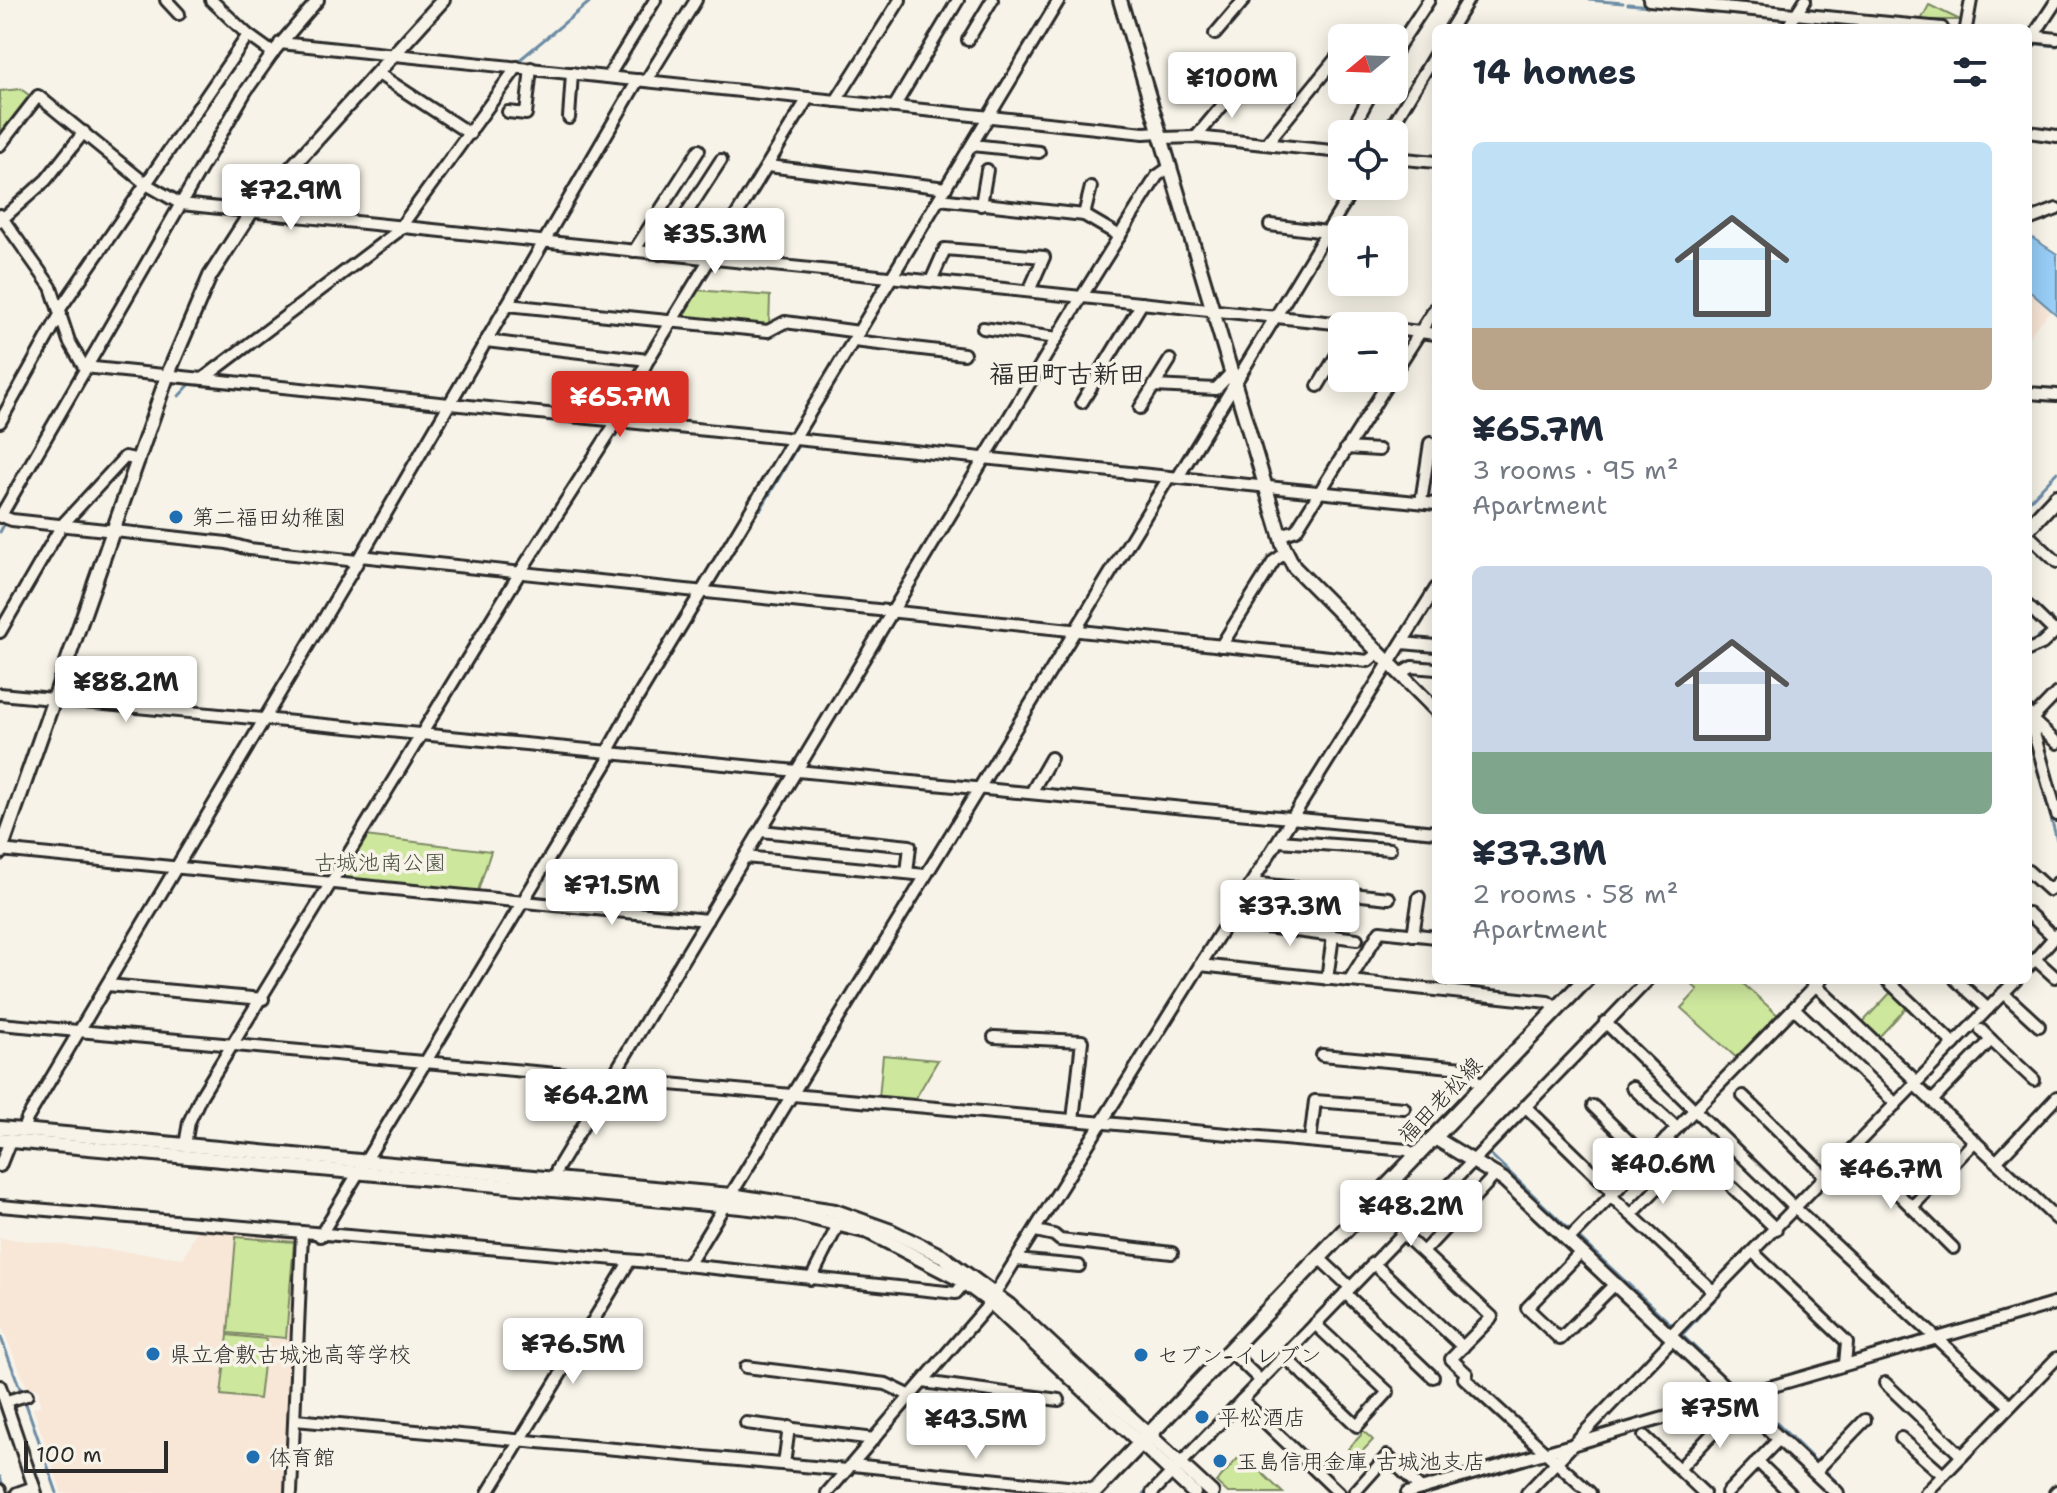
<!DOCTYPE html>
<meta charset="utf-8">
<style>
body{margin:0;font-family:"Shantell Sans","Klee One",sans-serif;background:#f6f6f7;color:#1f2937;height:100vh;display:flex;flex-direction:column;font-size:30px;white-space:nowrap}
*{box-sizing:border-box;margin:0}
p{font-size:26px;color:#747a83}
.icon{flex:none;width:44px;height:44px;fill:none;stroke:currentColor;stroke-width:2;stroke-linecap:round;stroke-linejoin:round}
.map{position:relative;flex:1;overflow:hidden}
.side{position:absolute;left:1432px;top:24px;width:600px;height:960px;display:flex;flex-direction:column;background:#fff;border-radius:12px;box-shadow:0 4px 20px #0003}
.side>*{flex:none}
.needle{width:52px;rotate:251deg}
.buttons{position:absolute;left:1328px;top:24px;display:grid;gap:16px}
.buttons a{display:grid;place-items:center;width:80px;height:80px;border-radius:12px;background:#fff;box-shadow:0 4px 20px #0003;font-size:40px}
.scale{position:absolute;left:24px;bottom:20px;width:144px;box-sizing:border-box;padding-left:8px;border:4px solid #2b2b2b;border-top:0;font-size:22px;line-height:28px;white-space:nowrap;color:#2b2b2b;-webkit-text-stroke:6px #f7f3e8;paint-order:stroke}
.price{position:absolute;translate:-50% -68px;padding:0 18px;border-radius:8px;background:#fff;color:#222;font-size:26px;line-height:52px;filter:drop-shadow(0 2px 4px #0008)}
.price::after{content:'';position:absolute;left:50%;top:48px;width:24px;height:18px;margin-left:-12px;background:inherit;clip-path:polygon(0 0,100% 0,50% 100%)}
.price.on{background:#d93025;color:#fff}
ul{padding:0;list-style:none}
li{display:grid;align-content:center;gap:16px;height:424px;padding:0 40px}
li span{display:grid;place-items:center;height:248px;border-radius:12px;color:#555}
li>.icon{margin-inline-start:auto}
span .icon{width:144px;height:144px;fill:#fffc;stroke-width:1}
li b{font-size:34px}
h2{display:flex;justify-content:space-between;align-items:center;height:96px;padding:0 40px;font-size:34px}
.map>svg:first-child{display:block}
.built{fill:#f8e6d7}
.green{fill:#cde79d;stroke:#7c8964;stroke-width:2}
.water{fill:#97cdf6;stroke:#6c8ca5;stroke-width:2}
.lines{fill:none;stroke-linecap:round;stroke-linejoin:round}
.stream{stroke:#6c8ca5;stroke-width:3}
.minor-casing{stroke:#2b2b2b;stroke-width:16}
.tertiary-casing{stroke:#2b2b2b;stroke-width:18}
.secondary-casing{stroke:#2b2b2b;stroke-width:20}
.minor{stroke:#f7f3e8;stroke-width:10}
.tertiary{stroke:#f7f3e8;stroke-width:12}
.secondary{stroke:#f7f3e8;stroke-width:14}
.poi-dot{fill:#1f6fb2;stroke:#f7f3e8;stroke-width:3}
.labels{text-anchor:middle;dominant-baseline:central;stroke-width:7;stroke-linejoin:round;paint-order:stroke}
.poi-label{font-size:22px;fill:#2b2b2b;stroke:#f7f3e8;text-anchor:start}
.park-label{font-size:22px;fill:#4b5142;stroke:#f7f3e8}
.street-label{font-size:22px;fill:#2b2b2b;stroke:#f7f3e8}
.quarter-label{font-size:26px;font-weight:bold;fill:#2b2b2b;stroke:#f7f3e8}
</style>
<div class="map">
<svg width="2057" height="1493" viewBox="0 0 2057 1493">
<rect width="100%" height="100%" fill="#f7f3e8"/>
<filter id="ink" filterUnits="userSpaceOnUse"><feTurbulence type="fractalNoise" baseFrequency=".0125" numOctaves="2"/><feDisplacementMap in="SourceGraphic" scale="16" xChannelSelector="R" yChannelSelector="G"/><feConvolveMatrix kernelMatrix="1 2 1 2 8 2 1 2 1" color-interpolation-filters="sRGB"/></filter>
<g filter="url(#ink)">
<g class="built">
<path d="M2028 290 2050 311 2028 337Z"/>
<path d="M197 1230 295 1239 288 1493H62L33 1408 40 1406 39 1389 27 1387 0 1322V1238L184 1258Z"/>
</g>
<g class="green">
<path d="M1929 5 1960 20H1921Z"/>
<path d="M21 89 34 99 0 139V91Z"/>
<path d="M696 290 770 296 769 327 678 319Z"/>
<path d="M365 836 491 851 478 891 342 883 340 878Z"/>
<path d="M1687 980H1739L1781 1018 1739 1060 1681 1008 1698 990Z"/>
<path d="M1893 990 1909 1005 1878 1038 1862 1023Z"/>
<path d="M883 1055 938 1060 914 1101 879 1098Z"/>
<path d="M236 1237 294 1242 286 1338 228 1333Z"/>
<path d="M228 1335 266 1339 259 1399 221 1395Z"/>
<path d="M1718 1408 1724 1413 1709 1430 1693 1416Z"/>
<path d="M1361 1429 1373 1440 1357 1457 1348 1449 1361 1435Z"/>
<path d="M1242 1454 1283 1493H1228L1216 1482Z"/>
</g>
<path class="water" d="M2028 235 2057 254V315L2028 290Z"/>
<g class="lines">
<g class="stream">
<path d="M1589 0 1623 3"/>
<path d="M1628 4 1783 18"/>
<path d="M1877 27 1889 28"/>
<path d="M2037 44 2057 46"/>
<path d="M367 57 375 58"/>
<path d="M517 62 592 0"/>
<path d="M575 79 631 85"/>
<path d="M639 86 802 103"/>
<path d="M810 104 981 122"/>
<path d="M997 113 1065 0"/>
<path d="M945 198 993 120"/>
<path d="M1282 323 1322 327"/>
<path d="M860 339 897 281"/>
<path d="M98 359 258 82"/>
<path d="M198 376 336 272"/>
<path d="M179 396 193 381"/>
<path d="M410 462 442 406"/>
<path d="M2028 502 2057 472"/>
<path d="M755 511 761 509 800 442"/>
<path d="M9 515 74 399"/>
<path d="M0 532 6 521"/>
<path d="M353 558 368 534"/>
<path d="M2028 644 2048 631"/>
<path d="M182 716 258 724"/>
<path d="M266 724 413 739"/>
<path d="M624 731 653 682"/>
<path d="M1020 731 1164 495"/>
<path d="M2028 735 2057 840"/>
<path d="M556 752 604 757"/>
<path d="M994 795 1102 805"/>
<path d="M211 799 256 723"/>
<path d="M578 801 605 756"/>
<path d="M2041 960 2057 943"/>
<path d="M0 1030 72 1037"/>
<path d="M83 1037 227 1049"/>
<path d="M1194 1136 1400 1156"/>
<path d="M1487 1151 1570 1230"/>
<path d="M1470 1155 1641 980"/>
<path d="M2005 1163 2031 1188"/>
<path d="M1804 1206 1850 1158"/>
<path d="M211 1229 299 1238"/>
<path d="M1580 1239 1672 1325"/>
<path d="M1761 1251 1794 1216"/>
<path d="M1351 1279 1463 1163"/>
<path d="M1330 1301 1342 1290"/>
<path d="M0 1335 21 1391"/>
<path d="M579 1353 633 1266 683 1269"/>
<path d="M1707 1359 1682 1335 1751 1260"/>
<path d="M1749 1396 1840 1485"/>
<path d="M25 1401 57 1493"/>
<path d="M1184 1452 1210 1426"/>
<path d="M0 1477 4 1489"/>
<path d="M500 1483 523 1445"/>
<path d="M1144 1493 1161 1476"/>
</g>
<defs>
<g id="minor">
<path d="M166 0 179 14"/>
<path d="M211 0 248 35 273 53"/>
<path d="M1649 0 1942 28"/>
<path d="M1451 28 1468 0"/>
<path d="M1787 28 1805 0"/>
<path d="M1966 28 1971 0"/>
<path d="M1215 34 1244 0"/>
<path d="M2030 36 2057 39"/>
<path d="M968 40 992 0"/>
<path d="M280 43 1144 133 1160 132"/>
<path d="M2028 44 2057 0"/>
<path d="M1394 53 1429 0"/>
<path d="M377 73 470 134"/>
<path d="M608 77 655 0"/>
<path d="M646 81 696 0"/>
<path d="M836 101 900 0"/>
<path d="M894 107 958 0"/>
<path d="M508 112 526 114 531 68"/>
<path d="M569 118 572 73"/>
<path d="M2028 132 2057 136"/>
<path d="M1349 134 1373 90"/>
<path d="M1387 134 1436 53"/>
<path d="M1196 137 1242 82"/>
<path d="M1162 138 1196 137 1342 152"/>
<path d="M1266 144 1342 51"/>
<path d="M0 145 38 96 146 184 181 204 1364 326"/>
<path d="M972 145 1039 152"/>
<path d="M1394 158 1436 162"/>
<path d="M768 166 946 188"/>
<path d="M939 199 1084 215 1120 236"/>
<path d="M981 205 987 170"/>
<path d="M0 215 51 287 69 341 84 367 1436 504"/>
<path d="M1084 215 1091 187"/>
<path d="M2028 220 2057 209"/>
<path d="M0 221 46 180 84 132"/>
<path d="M1270 225 1327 232"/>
<path d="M634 251 699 150"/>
<path d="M660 254 721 160"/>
<path d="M931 281 945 249 1044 257 1029 291"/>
<path d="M507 305 768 331 785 322 859 332"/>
<path d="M60 309 248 35"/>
<path d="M983 328 1057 338"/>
<path d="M1394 329 1436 334"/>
<path d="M486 341 648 360"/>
<path d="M854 341 964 354"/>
<path d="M1394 373 1436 307"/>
<path d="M204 378 397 232 517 67"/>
<path d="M1154 386 1216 389 1232 372"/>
<path d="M1318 386 1342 346"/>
<path d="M2028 393 2057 395"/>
<path d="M1082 402 1142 303"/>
<path d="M1140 408 1170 360"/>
<path d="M0 422 61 313"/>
<path d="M1346 448 1379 450"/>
<path d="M1178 477 1355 186"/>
<path d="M1421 502 1430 443"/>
<path d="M1 516 12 520 227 543 249 549 357 561"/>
<path d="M0 517 246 91 275 50 318 0"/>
<path d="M1281 535 1296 530 1391 378"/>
<path d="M2028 535 2057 562"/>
<path d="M360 556 1368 661 1379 652"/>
<path d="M2028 606 2055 632"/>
<path d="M0 632 62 525 125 457 139 460"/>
<path d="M1402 643 1436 646"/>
<path d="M1221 646 1274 561 1287 552"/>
<path d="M2028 650 2042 644 2057 630"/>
<path d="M1400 674 1412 667 1436 669"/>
<path d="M0 694 609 752"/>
<path d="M2028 712 2057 815"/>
<path d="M2029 717 2057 743"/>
<path d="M2032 719 2057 693"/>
<path d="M609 753 1436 832"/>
<path d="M1031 793 1051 758"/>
<path d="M761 831 910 846 907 873"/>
<path d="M1279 841 1390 849"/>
<path d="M0 850 707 920"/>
<path d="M745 857 925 875"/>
<path d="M2028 871 2049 890 2057 883"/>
<path d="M1252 883 1389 898"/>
<path d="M2028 913 2054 937"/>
<path d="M1226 922 1357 939"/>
<path d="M1413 935 1419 897"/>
<path d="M2035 959 2055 977"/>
<path d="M1200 965 1548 1002 1558 1009"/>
<path d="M2028 967 2057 934"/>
<path d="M1327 979 1333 936"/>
<path d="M1810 980 1917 1082"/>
<path d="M1887 980 1954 1044"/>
<path d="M1956 980 1988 1009"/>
<path d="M1349 981 1380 931 1436 937"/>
<path d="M107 985 263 999"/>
<path d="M2003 993 2039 1026"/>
<path d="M1794 1008 1896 1104"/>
<path d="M1605 1022 1796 1209 2010 1406"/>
<path d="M0 1024 1407 1150 1417 1156"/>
<path d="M1981 1030 1991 1040"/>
<path d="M994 1037 1082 1041 1073 1120"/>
<path d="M1322 1055 1463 1068 1483 1087"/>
<path d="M1915 1085 2057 1219"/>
<path d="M1632 1087 1677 1128"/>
<path d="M1743 1096 1826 1177"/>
<path d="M1932 1101 1991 1040 2034 1080"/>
<path d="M1525 1106 1614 1193"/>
<path d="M1593 1106 1647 1159"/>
<path d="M23 1130 27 1119 354 568 638 80"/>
<path d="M1666 1139 1700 1170"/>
<path d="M1310 1141 1315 1101 1404 1108"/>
<path d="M185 1145 189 1122 201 1096 519 574 617 421 648 360 808 98"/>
<path d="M1853 1149 1953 1248"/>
<path d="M1996 1162 2057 1097"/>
<path d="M0 1166 10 1141"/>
<path d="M555 1179 557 1169 1082 296 1157 176 1170 167"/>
<path d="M1733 1188 1776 1229"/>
<path d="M1611 1196 1714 1292"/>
<path d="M0 1206 685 1265 956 1293 964 1283"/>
<path d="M1912 1207 1975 1141"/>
<path d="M1631 1215 1671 1174"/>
<path d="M1036 1231 1054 1235 1060 1240 1172 1253"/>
<path d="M1402 1233 1492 1317 1451 1359 1467 1374 1464 1378 1590 1493"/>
<path d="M320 1236 608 761 610 747 635 702 1059 0"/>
<path d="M1568 1240 1821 980"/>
<path d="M1423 1252 1496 1174"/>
<path d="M1581 1252 1527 1308 1560 1339 1615 1284"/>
<path d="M1753 1252 1847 1342 1845 1364"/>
<path d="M1319 1258 1350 1287"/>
<path d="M1016 1260 1079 1266"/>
<path d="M1373 1263 1463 1347"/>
<path d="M685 1265 690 1262 1169 477"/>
<path d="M811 1279 839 1223"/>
<path d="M1345 1293 1433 1377"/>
<path d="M1670 1336 2016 980"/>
<path d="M1229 1350 1261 1381"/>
<path d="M1284 1356 1357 1426 1388 1392 1315 1324"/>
<path d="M746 1367 886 1384 911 1396"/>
<path d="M923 1382 1059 1400"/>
<path d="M1885 1383 1962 1456"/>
<path d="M0 1386 36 1493"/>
<path d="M1242 1400 1339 1493"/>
<path d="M7 1401 27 1395"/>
<path d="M295 1420 847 1470"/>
<path d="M746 1423 874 1439"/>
<path d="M1644 1436 1704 1493"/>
<path d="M1901 1438 1943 1475"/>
<path d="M1757 1461 1790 1493"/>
<path d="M784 1464 789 1427"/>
<path d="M853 1465 1096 1490"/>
<path d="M1679 1469 1732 1413 1746 1408"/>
<path d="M1815 1472 1865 1420"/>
<path d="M0 1490 1 1493"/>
<path d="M17 1493 34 1487"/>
<path d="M291 1493 302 1234"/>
<path d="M488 1493 629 1262"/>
<path d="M827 1493 985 1309 1436 588"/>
<path d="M1152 1493 1648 980"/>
<path d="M1354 1493 1387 1456 1421 1489"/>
<path d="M1407 1493 2057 1303"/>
<path d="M1527 1493 1673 1339"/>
<path d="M1727 1493 1779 1439"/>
<path d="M1926 1493 2057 1358"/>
<path d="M2055 1493 2057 1491"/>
</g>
<g id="tertiary">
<path d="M1120 0 1283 545 1294 567 1436 710"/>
<path d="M0 853 168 374 210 276 252 211 443 0"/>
<path d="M0 1128 731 1195 835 1211 891 1231 942 1256 1009 1305 1212 1493"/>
<path d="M1435 1138 1504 1180 1837 1493"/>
<path d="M0 1140 741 1207 792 1213 868 1232 959 1279 990 1302 1194 1493"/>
</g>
<g id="secondary">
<path d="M2028 528 2057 497"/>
<path d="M1093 1493 1585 980"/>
</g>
</defs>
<use href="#minor" class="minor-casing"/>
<use href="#tertiary" class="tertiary-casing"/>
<use href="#secondary" class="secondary-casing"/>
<use href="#minor" class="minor"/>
<use href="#tertiary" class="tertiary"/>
<use href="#secondary" class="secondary"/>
</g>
</g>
<g class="poi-dot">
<circle cx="176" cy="517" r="8"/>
<circle cx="153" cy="1354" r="8"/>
<circle cx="1141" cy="1355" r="8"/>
<circle cx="1202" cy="1417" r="8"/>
<circle cx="253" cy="1457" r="8"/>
<circle cx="1220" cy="1461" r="8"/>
</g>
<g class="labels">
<g class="poi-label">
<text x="192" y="517">第二福田幼稚園</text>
<text x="169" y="1354">県立倉敷古城池高等学校</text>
<text x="1157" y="1355">セブン-イレブン</text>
<text x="1218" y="1417">平松酒店</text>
<text x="269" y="1457">体育館</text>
<text x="1236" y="1461">玉島信用金庫 古城池支店</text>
</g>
<g class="park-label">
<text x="380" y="862">古城池南公園</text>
</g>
<g class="street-label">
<text transform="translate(1440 1100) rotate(-46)">福田老松線</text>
</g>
<g class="quarter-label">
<text x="1067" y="373">福田町古新田</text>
</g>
</g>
</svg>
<div class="buttons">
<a><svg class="needle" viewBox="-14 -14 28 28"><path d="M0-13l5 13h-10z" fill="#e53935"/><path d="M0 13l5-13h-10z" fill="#747a83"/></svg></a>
<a><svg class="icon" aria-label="locate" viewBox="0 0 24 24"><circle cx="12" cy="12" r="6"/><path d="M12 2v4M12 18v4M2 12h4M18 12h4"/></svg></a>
<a>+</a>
<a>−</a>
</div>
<div class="scale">100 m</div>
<b class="price" style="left:1232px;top:120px">¥100M</b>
<b class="price" style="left:291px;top:232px">¥72.9M</b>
<b class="price" style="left:715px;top:276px">¥35.3M</b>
<b class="price on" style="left:620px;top:439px">¥65.7M</b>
<b class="price" style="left:126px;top:724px">¥88.2M</b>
<b class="price" style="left:612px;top:927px">¥71.5M</b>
<b class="price" style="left:1290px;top:948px">¥37.3M</b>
<b class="price" style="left:596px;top:1137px">¥64.2M</b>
<b class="price" style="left:1663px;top:1206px">¥40.6M</b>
<b class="price" style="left:1891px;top:1211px">¥46.7M</b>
<b class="price" style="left:1411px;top:1248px">¥48.2M</b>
<b class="price" style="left:573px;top:1386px">¥76.5M</b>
<b class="price" style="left:1720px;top:1450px">¥75M</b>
<b class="price" style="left:976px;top:1461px">¥43.5M</b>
<section class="side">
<h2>14 homes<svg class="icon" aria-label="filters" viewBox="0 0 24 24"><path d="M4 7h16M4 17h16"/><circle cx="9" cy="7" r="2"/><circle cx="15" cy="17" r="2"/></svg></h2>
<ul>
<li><span style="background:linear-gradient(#bfe0f5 75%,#b9a48a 0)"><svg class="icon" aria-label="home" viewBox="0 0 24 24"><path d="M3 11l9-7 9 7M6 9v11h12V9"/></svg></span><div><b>¥65.7M</b><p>3 rooms · 95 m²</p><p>Apartment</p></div></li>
<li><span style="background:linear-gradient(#c9d6e8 75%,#7fa58c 0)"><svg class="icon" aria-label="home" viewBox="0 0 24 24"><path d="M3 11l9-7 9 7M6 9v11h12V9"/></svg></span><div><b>¥37.3M</b><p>2 rooms · 58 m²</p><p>Apartment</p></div></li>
</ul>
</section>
</div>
